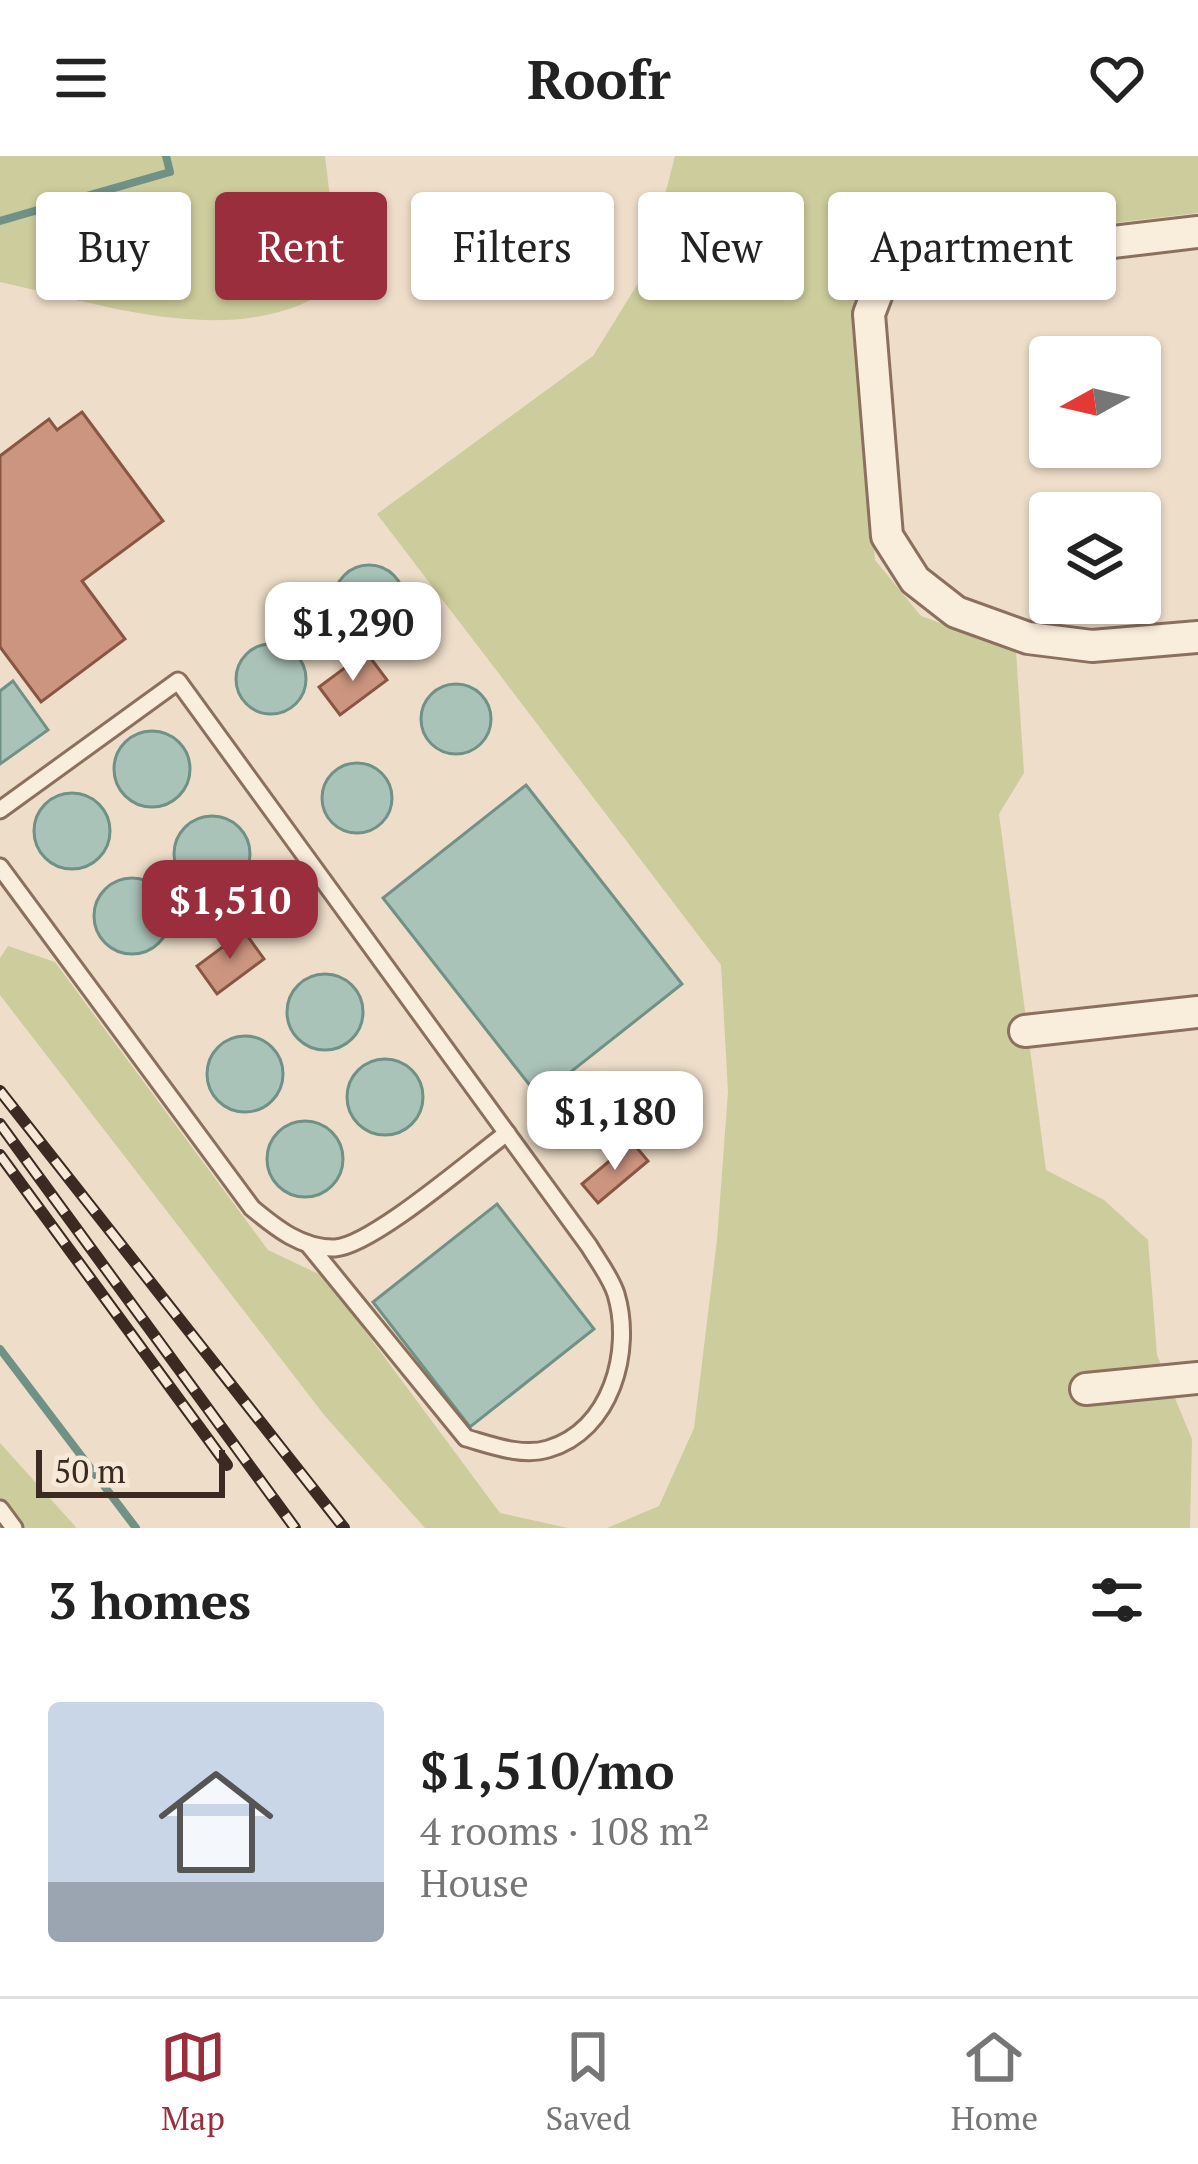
<!DOCTYPE html>
<meta charset="utf-8">
<style>
body{margin:0;font-family:"PT Serif",serif;background:#f2f2f2;color:#222;height:100vh;display:flex;flex-direction:column;font-size:45px;white-space:nowrap}
*{box-sizing:border-box;margin:0}
p{font-size:39px;color:#767676}
.icon{flex:none;width:66px;height:66px;fill:none;stroke:currentColor;stroke-width:2;stroke-linecap:round;stroke-linejoin:round}
.map{position:relative;height:1372px;overflow:hidden}
.details{display:flex;flex-direction:column;background:#fff;flex:1}
.details>*{flex:none}
.guide{position:absolute;left:36px;top:36px;width:1128px;height:108px;display:flex;gap:24px}
.needle{width:78px;rotate:262deg}
.buttons{position:absolute;left:1029px;top:180px;display:grid;gap:24px}
.buttons a{display:grid;place-items:center;width:132px;height:132px;border-radius:12px;background:#fff;box-shadow:0 3px 9px #0004;font-size:60px}
.scale{position:absolute;left:36px;bottom:30px;width:189px;box-sizing:border-box;padding-left:12px;border:6px solid #3b2a21;border-top:0;font-size:33px;line-height:42px;white-space:nowrap;color:#3b2a21;-webkit-text-stroke:9px #f6e9d8;paint-order:stroke}
.price{position:absolute;translate:-50% -102px;padding:0 27px;border-radius:24px;background:#fff;color:#222;font-size:39px;line-height:78px;filter:drop-shadow(0 3px 6px #0008)}
.price::after{content:'';position:absolute;left:50%;top:72px;width:36px;height:27px;margin-left:-18px;background:inherit;clip-path:polygon(0 0,100% 0,50% 100%)}
.price.active{background:#9a2e3d;color:#fff}
ul{padding:0;list-style:none}
li{display:flex;align-items:center;gap:36px;height:300px;padding:0 48px}
li+li{border-top:3px solid #e0e0e0}
li span{display:grid;place-items:center;flex:none;width:336px;height:240px;border-radius:12px;color:#555}
li>.icon{margin-inline-start:auto}
span .icon{width:144px;height:144px;fill:#fffc;stroke-width:1}
li b{font-size:51px}
h2{display:flex;justify-content:space-between;align-items:center;height:144px;padding:0 48px;font-size:51px}
.chip{padding:0 42px;border-radius:12px;background:#fff;box-shadow:0 3px 9px #0004;font-size:42px;line-height:108px}
.chip.active{background:#9a2e3d;color:#fff}
header{display:flex;justify-content:space-between;align-items:center;height:156px;padding:0 48px;background:#fff;font-size:54px;font-weight:800}
.menu{display:flex;justify-content:space-around;align-items:center;height:168px;border-top:3px solid #e0e0e0;background:#fff;font-size:33px;color:#767676}
.menu a{display:grid;justify-items:center;gap:6px}
.menu .active{color:#9a2e3d}
.map>svg:first-child{display:block}
.green{fill:#cdcc9c}
.water{fill:#a9c3b8;stroke:#709185;stroke-width:3}
.lines{fill:none;stroke-linecap:round;stroke-linejoin:round}
.stream{stroke:#709185;stroke-width:8}
.building{fill:#cc957f;stroke:#8a5643;stroke-width:3}
.service-casing{stroke:#8b705d;stroke-width:21}
.minor-casing{stroke:#8b705d;stroke-width:36}
.service{stroke:#f9eddc;stroke-width:15}
.minor{stroke:#f9eddc;stroke-width:30}
.rail-casing{stroke:#3b2a21;stroke-width:12}
.rail{stroke:#f6e9d8;stroke-width:8;stroke-dasharray:22;stroke-linecap:butt}
</style>
<header><svg class="icon" aria-label="menu" viewBox="0 0 24 24"><path d="M4 6h16M4 12h16M4 18h16"/></svg>Roofr<svg class="icon" aria-label="heart" viewBox="0 0 24 24"><path d="M12 20l-8-8c-3-5 5-10 8-4 3-6 11-1 8 4z"/></svg></header>
<div class="map">
<svg width="1198" height="1372" viewBox="0 0 1198 1372">
<rect width="100%" height="100%" fill="#eedec9"/>
<g class="green">
<path d="M0 0H325L340 125C327 133 314 143 300 149 207 186 92 146 0 126Z"/>
<path d="M675 0H1198V57L893 93 855 146 875 404 921 460 1016 495 1024 617 999 658 1046 1014 1104 1044 1148 1084 1157 1199 1192 1283 1190 1372H607L659 1350 694 1272 717 1084 728 936 721 809 377 358 593 200 645 116Z"/>
<path d="M8 790 55 806 268 1094 325 1121 500 1357 568 1372H425L325 1260 0 839V802Z"/>
<path d="M0 1287 75 1370 76 1372H0Z"/>
</g>
<g class="water">
<circle cx="369" cy="444" r="35"/>
<circle cx="271" cy="523" r="35"/>
<path d="M13 525 48 574 0 608V535Z"/>
<circle cx="456" cy="563" r="35"/>
<circle cx="152" cy="613" r="38"/>
<circle cx="357" cy="642" r="35"/>
<path d="M526 629 682 828 539 941 383 742Z"/>
<circle cx="72" cy="675" r="38"/>
<circle cx="212" cy="698" r="38"/>
<circle cx="132" cy="760" r="38"/>
<circle cx="325" cy="856" r="38"/>
<circle cx="245" cy="918" r="38"/>
<circle cx="385" cy="941" r="38"/>
<circle cx="305" cy="1003" r="38"/>
<path d="M497 1048 594 1173 470 1271 373 1146Z"/>
</g>
<g class="lines">
<g class="stream">
<path d="M0 65 170 16 166 0"/>
<path d="M0 1193 136 1372"/>
</g>
</g>
<g class="building">
<path d="M82 256 163 365 82 425 125 483 41 546 0 491V300L49 263 57 274Z"/>
<path d="M366 496 387 524 340 559 319 531Z"/>
<path d="M244 775 264 803 217 838 197 810Z"/>
<path d="M632 986 648 1005 598 1047 582 1028Z"/>
</g>
<g class="lines">
<defs>
<g id="service">
<path d="M0 654 178 525 589 1090C598 1105 611 1122 616 1138 633 1195 611 1275 548 1293 522 1301 491 1289 466 1282L308 1088"/>
<path d="M0 711 252 1052C276 1072 302 1093 335 1092 372 1090 473 1002 507 977"/>
<path d="M0 1353 14 1372"/>
</g>
<g id="minor">
<path d="M1198 76 952 105 880 129 869 158 887 380 915 424 956 456 1028 482 1092 490 1198 481"/>
<path d="M1025 875 1198 856"/>
<path d="M1086 1233 1198 1222"/>
</g>
</defs>
<use href="#service" class="service-casing"/>
<use href="#minor" class="minor-casing"/>
<use href="#service" class="service"/>
<use href="#minor" class="minor"/>
<defs>
<g id="rail">
<path d="M0 935 344 1372"/>
<path d="M0 968 295 1372"/>
<path d="M0 999 227 1309"/>
</g>
</defs>
<use href="#rail" class="rail-casing"/>
<use href="#rail" class="rail"/>
</g>
</svg>
<div class="buttons">
<a><svg class="needle" viewBox="-14 -14 28 28"><path d="M0-13l5 13h-10z" fill="#e53935"/><path d="M0 13l5-13h-10z" fill="#767676"/></svg></a>
<a><svg class="icon" aria-label="layers" viewBox="0 0 24 24"><path d="M12 4l9 5-9 5-9-5zM3 14l9 5 9-5"/></svg></a>
</div>
<div class="scale">50 m</div>
<b class="price" style="left:353px;top:528px">$1,290</b>
<b class="price active" style="left:230px;top:806px">$1,510</b>
<b class="price" style="left:615px;top:1017px">$1,180</b>
<div class="guide">
<a class="chip">Buy</a>
<a class="chip active">Rent</a>
<a class="chip">Filters</a>
<a class="chip">New</a>
<a class="chip">Apartment</a>
</div>
</div>
<section class="details">
<h2>3 homes<svg class="icon" aria-label="filters" viewBox="0 0 24 24"><path d="M4 7h16M4 17h16"/><circle cx="9" cy="7" r="2"/><circle cx="15" cy="17" r="2"/></svg></h2>
<ul>
<li><span style="background:linear-gradient(#c9d6e8 75%,#9aa5b1 0)"><svg class="icon" aria-label="home" viewBox="0 0 24 24"><path d="M3 11l9-7 9 7M6 9v11h12V9"/></svg></span><div><b>$1,510/mo</b><p>4 rooms · 108 m²</p><p>House</p></div></li>
</ul>
</section>
<nav class="menu">
<a class="active"><svg class="icon" aria-label="map" viewBox="0 0 24 24"><path d="M3 6l6-2 6 2 6-2v14l-6 2-6-2-6 2zM9 4v14M15 6v14"/></svg>Map</a>
<a><svg class="icon" aria-label="saved" viewBox="0 0 24 24"><path d="M7 4h10v16l-5-4-5 4z"/></svg>Saved</a>
<a><svg class="icon" aria-label="home" viewBox="0 0 24 24"><path d="M3 11l9-7 9 7M6 9v11h12V9"/></svg>Home</a>
</nav>
